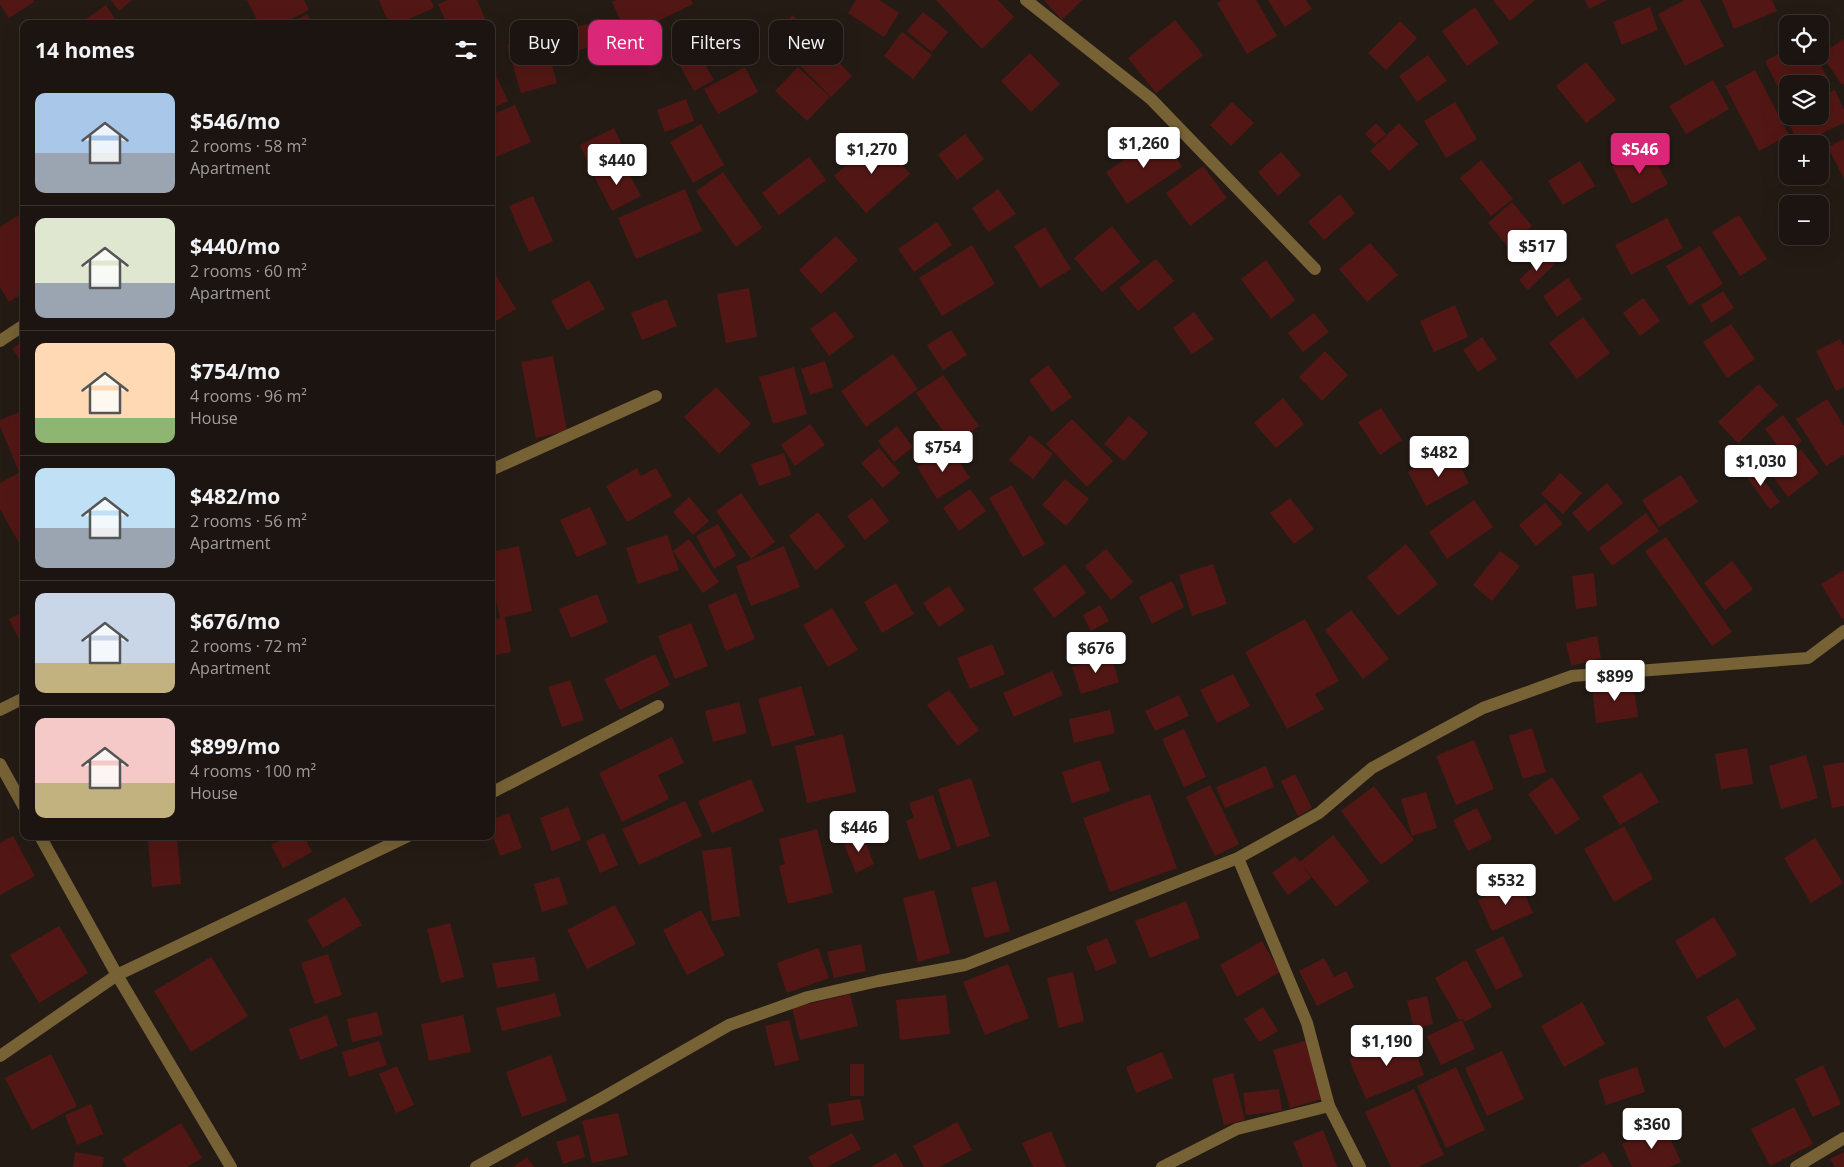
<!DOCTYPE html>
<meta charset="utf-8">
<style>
body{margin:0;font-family:"Open Sans",sans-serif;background:#29211e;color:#f1f3f6;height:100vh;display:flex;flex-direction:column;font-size:19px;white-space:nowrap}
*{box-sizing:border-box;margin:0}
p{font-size:16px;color:#a09e9f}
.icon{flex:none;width:28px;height:28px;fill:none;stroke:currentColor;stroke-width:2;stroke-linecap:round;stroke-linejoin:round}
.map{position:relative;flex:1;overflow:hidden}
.sheet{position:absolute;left:20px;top:20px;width:475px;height:820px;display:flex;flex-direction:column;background:#1c1410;border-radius:10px;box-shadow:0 5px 20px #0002,0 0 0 1px #3a3330}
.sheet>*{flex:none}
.top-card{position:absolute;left:510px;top:20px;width:475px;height:45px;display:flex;gap:10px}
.tools{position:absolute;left:1779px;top:15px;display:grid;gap:10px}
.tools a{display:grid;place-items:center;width:50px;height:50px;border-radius:10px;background:#1c1410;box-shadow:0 5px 20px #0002,0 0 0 1px #3a3330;font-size:25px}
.price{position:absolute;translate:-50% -42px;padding:0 11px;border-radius:5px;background:#fff;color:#222;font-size:16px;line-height:32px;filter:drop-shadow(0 1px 2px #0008)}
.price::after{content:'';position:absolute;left:50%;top:30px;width:15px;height:11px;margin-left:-8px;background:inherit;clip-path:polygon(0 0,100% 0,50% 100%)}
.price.active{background:#db2777;color:#fff}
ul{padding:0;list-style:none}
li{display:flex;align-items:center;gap:15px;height:125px;padding:0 15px}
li+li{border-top:1px solid #3a3330}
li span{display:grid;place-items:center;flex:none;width:140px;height:100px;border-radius:10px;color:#555}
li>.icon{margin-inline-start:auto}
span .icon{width:60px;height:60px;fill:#fffc;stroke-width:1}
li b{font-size:21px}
h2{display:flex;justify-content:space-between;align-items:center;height:60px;padding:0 15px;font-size:21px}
.chip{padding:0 18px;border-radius:10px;background:#1c1410;box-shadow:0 5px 20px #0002,0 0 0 1px #3a3330;font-size:18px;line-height:45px}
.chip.active{background:#db2777;color:#fff}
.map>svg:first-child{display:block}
.building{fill:#521714}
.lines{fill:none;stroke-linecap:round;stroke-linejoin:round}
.street{stroke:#776236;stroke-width:12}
</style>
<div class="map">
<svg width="1844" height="1167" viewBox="0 0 1844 1167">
<rect width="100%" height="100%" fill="#251b15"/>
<g class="building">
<path d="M0 0H33L34 2 9 18 0 4Z"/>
<path d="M111 0H132L119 11Z"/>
<path d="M247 0H304L309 10 282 24H259Z"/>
<path d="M379 0H431L434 8 397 24H389Z"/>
<path d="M448 0H477L485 19 473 24H447L438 4Z"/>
<path d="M616 0H691L693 4 628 36 612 2Z"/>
<path d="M856 0H879L899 13 884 37 848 13Z"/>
<path d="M936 0H998L1014 17 982 49Z"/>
<path d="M1044 0H1082L1062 20Z"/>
<path d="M1222 0H1256L1277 36 1247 54 1217 3Z"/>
<path d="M1268 0H1306L1312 9 1285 27Z"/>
<path d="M1493 0H1535L1510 21Z"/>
<path d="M1585 0H1607L1589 9Z"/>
<path d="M1685 0H1700L1724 46 1685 66 1658 14Z"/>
<path d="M1722 0H1772L1777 11 1734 29Z"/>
<path d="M106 5 118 24H79Z"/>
<path d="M1475 7 1499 43 1467 66 1442 31Z"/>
<path d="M1650 7 1658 30 1622 45 1613 22Z"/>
<path d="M923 12 948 32 932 52 907 31Z"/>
<path d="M307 14 313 24H289Z"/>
<path d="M793 15 852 76 831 97 771 36Z"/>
<path d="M1175 20 1203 55 1156 93 1128 58Z"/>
<path d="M1400 21 1417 38 1386 70 1368 53Z"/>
<path d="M587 24 593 46 566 54 560 32Z"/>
<path d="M902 32 932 55 913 79 884 56Z"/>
<path d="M543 34 557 83 521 93 507 45Z"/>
<path d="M1844 39V84L1842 85 1821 54Z"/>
<path d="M1788 49V56H1816L1828 79 1819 84H1788V100L1785 101 1765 61Z"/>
<path d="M1030 53 1060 84 1031 112 1001 81Z"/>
<path d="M700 55 714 80 694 91 680 66Z"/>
<path d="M1428 55 1447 81 1417 102 1399 76Z"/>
<path d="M1586 62 1616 100 1586 123 1556 86Z"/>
<path d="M491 65 508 101 491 109Z"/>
<path d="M745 67 758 92 718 114 704 89Z"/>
<path d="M798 67 830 97 807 121 775 91Z"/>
<path d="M1755 70 1789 135 1759 151 1725 86Z"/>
<path d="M1713 80 1729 109 1686 134 1669 106Z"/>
<path d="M1835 90 1844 110V123L1799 144 1784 114 1788 113V116H1820V97Z"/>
<path d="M686 99 694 121 665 132 657 110Z"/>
<path d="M1232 102 1254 123 1231 146 1210 125Z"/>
<path d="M1455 102 1477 139 1446 158 1424 121Z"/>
<path d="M515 105 531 142 491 159V115Z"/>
<path d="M1376 123 1386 134 1375 144 1365 134Z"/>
<path d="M1399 123 1418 144 1389 171 1370 151Z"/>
<path d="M701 124 724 165 693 183 670 142Z"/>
<path d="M614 128 627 156 593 173 580 145Z"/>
<path d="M965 134 984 159 957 180 938 155Z"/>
<path d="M1161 135 1182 167 1127 204 1106 172Z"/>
<path d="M878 137 910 174 866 213 834 176Z"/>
<path d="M1844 139V179L1828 147Z"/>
<path d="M1648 147 1668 184 1632 204 1612 166Z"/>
<path d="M1281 152 1301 175 1278 196 1258 172Z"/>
<path d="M809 157 826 180 779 215 762 193Z"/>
<path d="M1481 160 1513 199 1491 216 1460 178Z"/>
<path d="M622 161 641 196 612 211 594 176Z"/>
<path d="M1580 161 1595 186 1563 205 1548 181Z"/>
<path d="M1203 166 1227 198 1190 226 1166 193Z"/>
<path d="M723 172 762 228 736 247 696 191Z"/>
<path d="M685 189 702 231 636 259 618 218Z"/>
<path d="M998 189 1016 214 988 232 972 208Z"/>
<path d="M1340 194 1355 213 1324 240 1308 222Z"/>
<path d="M533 196 553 241 529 252 509 206Z"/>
<path d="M1512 202 1532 226 1508 247 1488 223Z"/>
<path d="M24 212V292L9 302 0 287V227Z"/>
<path d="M1739 215 1767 259 1740 276 1712 232Z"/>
<path d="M1667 218 1683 248 1631 275 1615 245Z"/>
<path d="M937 222 952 245 914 272 898 249Z"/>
<path d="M1112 226 1140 262 1102 292 1074 258Z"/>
<path d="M1045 227 1071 269 1040 288 1014 246Z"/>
<path d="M836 236 858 260 821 294 799 270Z"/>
<path d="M1370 243 1398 275 1367 302 1339 269Z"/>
<path d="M972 245 995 284 942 316 919 278Z"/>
<path d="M1700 246 1723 284 1689 305 1666 266Z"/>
<path d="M1546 254 1555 264 1528 290 1519 280Z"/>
<path d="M1156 259 1174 281 1138 311 1119 288Z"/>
<path d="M1266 260 1295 300 1271 319 1241 279Z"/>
<path d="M491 267 516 309 491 324Z"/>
<path d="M1568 278 1582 299 1557 317 1543 296Z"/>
<path d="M589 280 605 309 567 330 551 301Z"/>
<path d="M749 288 757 337 726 343 717 294Z"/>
<path d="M1723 291 1734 308 1711 323 1701 305Z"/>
<path d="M1643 298 1660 321 1640 336 1623 313Z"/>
<path d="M666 299 677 326 642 340 631 313Z"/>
<path d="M1455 305 1468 337 1434 352 1420 321Z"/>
<path d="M835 311 854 337 829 356 810 329Z"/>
<path d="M1194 312 1214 339 1192 354 1173 328Z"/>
<path d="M1314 313 1329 332 1303 352 1288 333Z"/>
<path d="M1583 317 1610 353 1577 379 1549 343Z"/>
<path d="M1731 324 1755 359 1727 378 1703 342Z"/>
<path d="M951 330 967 355 943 370 927 345Z"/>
<path d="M1482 337 1497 359 1478 372 1463 350Z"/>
<path d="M1840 339 1844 346V387L1836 391 1816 351Z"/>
<path d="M24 341V367L12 348Z"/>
<path d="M1325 351 1348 375 1322 401 1299 377Z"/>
<path d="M893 354 918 389 866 427 841 391Z"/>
<path d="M553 356 567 431 536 438 521 362Z"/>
<path d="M825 361 833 387 810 395 801 369Z"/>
<path d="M1048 365 1072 397 1052 412 1029 380Z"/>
<path d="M794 367 807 414 773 424 759 377Z"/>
<path d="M943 375 979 426 952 444 916 393Z"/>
<path d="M1759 384 1778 405 1738 443 1718 422Z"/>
<path d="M716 387 751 424 719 454 684 417Z"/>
<path d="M1283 398 1304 424 1276 448 1254 423Z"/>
<path d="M1827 399 1844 426V455L1826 466 1796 419Z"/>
<path d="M1381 408 1402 440 1380 455 1358 422Z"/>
<path d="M24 410V469L19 472 0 426V420Z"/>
<path d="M1783 415 1802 441 1784 455 1765 429Z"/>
<path d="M1129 416 1148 433 1124 461 1104 444Z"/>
<path d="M1072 419 1113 461 1087 487 1046 444Z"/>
<path d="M810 424 825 445 795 466 781 445Z"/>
<path d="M897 426 913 447 894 462 878 441Z"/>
<path d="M1030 435 1053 454 1033 479 1009 460Z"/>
<path d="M950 447 970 478 937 499 917 467Z"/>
<path d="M879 448 900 473 883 488 861 463Z"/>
<path d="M1451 449 1469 483 1426 506 1408 472Z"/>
<path d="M1801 449 1819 473 1788 497 1770 473Z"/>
<path d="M784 453 791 475 759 486 751 464Z"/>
<path d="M1752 465 1780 502 1770 509 1743 472Z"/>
<path d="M637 468 641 476 656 468 672 496 627 522 606 486Z"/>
<path d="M20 472 24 480V552L0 509V483Z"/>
<path d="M1560 473 1582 493 1563 514 1541 494Z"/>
<path d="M1681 475 1698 502 1659 527 1642 500Z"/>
<path d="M1065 479 1089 499 1066 526 1042 505Z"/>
<path d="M1607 483 1623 503 1588 532 1572 513Z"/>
<path d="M1012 485 1045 544 1023 557 989 498Z"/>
<path d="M970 489 986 511 959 531 943 508Z"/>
<path d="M741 493 775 542 751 559 716 511Z"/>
<path d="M689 497 709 521 693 535 673 512Z"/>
<path d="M872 498 889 521 865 540 847 516Z"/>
<path d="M1290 498 1314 529 1294 544 1270 513Z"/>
<path d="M1474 500 1493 527 1447 559 1429 532Z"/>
<path d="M1545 503 1563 524 1536 546 1519 525Z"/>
<path d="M590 507 607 544 577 557 560 520Z"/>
<path d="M818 512 845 546 816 570 789 536Z"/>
<path d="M1646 513 1659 531 1612 566 1599 548Z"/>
<path d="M718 524 736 556 714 569 696 536Z"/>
<path d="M667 535 679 570 638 584 626 548Z"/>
<path d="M1666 537 1732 632 1712 646 1645 551Z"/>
<path d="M689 539 719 582 703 593 673 551Z"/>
<path d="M1406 544 1438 584 1398 616 1367 577Z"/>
<path d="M519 546 532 611 505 617 511 652 491 656V620L500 618 491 577V552Z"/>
<path d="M784 546 800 587 751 606 736 566Z"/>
<path d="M1106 549 1133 582 1111 600 1085 566Z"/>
<path d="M1500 551 1520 566 1492 601 1473 585Z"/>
<path d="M1732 561 1753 589 1725 610 1704 583Z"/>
<path d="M1065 564 1086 593 1054 618 1033 589Z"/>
<path d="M1213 564 1227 604 1192 616 1179 575Z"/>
<path d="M1844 570V618L1842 619 1821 584Z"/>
<path d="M1594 573 1597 606 1576 609 1572 576Z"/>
<path d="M1172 581 1184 607 1152 624 1139 597Z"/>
<path d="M896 583 914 614 882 633 864 602Z"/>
<path d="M949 586 965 610 939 627 923 603Z"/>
<path d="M736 593 755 639 726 651 708 605Z"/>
<path d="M597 594 608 622 571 638 559 609Z"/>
<path d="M1100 605 1109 621 1091 631 1083 615Z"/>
<path d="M832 608 858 650 828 667 803 625Z"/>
<path d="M1351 610 1389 659 1363 679 1325 630Z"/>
<path d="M24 612V650L9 619Z"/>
<path d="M1305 619 1339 681 1315 694 1324 709 1287 729 1245 652Z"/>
<path d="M691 623 708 666 675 679 658 636Z"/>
<path d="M1597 636 1601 658 1571 666 1566 643Z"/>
<path d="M992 644 1005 674 970 689 957 658Z"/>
<path d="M655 654 670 685 620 710 604 679Z"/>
<path d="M1111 655 1119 682 1081 694 1072 667Z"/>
<path d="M1052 671 1063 695 1014 717 1003 693Z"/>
<path d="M1233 674 1250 706 1217 723 1200 690Z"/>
<path d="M570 680 584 720 562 727 548 687Z"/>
<path d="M1633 681 1638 717 1596 723 1592 687Z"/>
<path d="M801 686 815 735 772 747 758 699Z"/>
<path d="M949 690 979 730 958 746 927 705Z"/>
<path d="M1179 695 1189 716 1155 731 1145 711Z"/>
<path d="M739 702 747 733 713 742 705 711Z"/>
<path d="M1110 710 1115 733 1074 743 1069 719Z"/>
<path d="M1532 728 1546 772 1523 779 1509 736Z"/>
<path d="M1184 729 1206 777 1184 787 1162 739Z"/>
<path d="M843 734 856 792 807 803 795 746Z"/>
<path d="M672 737 684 763 658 775 669 799 622 822 599 773Z"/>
<path d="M1474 740 1494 789 1456 805 1436 756Z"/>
<path d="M1747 748 1753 784 1721 789 1715 754Z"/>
<path d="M1806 755 1818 798 1781 809 1769 766Z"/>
<path d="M1100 760 1110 791 1072 803 1062 772Z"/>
<path d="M1844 762V806L1832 808 1823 766Z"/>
<path d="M1266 766 1274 787 1225 808 1216 787Z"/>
<path d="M1641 772 1659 802 1620 825 1602 796Z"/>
<path d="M1295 774 1312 808 1298 816 1281 781Z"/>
<path d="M1552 777 1580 819 1556 835 1528 794Z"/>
<path d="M971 778 990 836 957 847 938 789Z"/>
<path d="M751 779 764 811 712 833 698 801Z"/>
<path d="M1210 785 1239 844 1215 856 1186 797Z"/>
<path d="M1374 786 1414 840 1381 865 1341 811Z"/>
<path d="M1426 792 1437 828 1412 836 1401 799Z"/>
<path d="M1150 794 1177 868 1110 892 1083 818Z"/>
<path d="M933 795 951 849 919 860 906 821 914 818 909 803Z"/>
<path d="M685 801 702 836 639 865 622 829Z"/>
<path d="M568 807 581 840 552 851 540 818Z"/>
<path d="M1477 808 1492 839 1468 851 1453 820Z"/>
<path d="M509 813 522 848 500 856 491 831V820Z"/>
<path d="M1624 826 1653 879 1614 902 1584 849Z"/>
<path d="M817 829 833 893 788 904 779 866 785 864 779 839Z"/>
<path d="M604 833 618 865 600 873 586 841Z"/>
<path d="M862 833 874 864 856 873 843 842Z"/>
<path d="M1333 835 1369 881 1336 907 1303 866 1311 878 1288 895 1272 873 1295 856 1300 862Z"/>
<path d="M13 836 35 876 0 895V843Z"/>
<path d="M288 836H304L312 852 283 868 271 845Z"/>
<path d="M177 838 181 884 152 887 148 841Z"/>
<path d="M1815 838 1843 883 1811 903 1784 858Z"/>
<path d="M731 847 740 916 712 921 702 851Z"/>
<path d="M559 877 568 904 542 912 534 884Z"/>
<path d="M1519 880 1533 913 1492 931 1478 900Z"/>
<path d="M996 881 1010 931 985 938 971 888Z"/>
<path d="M934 890 950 953 918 962 903 898Z"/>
<path d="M345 897 362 925 323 948 307 920Z"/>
<path d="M1186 901 1200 938 1150 958 1135 921Z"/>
<path d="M615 905 636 944 587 969 567 930Z"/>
<path d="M701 910 725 955 687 975 663 930Z"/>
<path d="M1714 917 1737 955 1697 979 1675 941Z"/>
<path d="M450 923 464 977 441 983 427 929Z"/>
<path d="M59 926 88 973 39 1003 10 955Z"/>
<path d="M1503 936 1523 976 1496 990 1475 950Z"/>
<path d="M1107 938 1117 963 1096 971 1086 947Z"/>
<path d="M1262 941 1280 972 1237 997 1220 965Z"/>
<path d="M861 944 866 971 834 978 827 952Z"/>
<path d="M818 948 829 978 787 993 777 963Z"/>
<path d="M328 954 342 995 315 1004 301 963Z"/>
<path d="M211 957 248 1016 191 1052 154 991Z"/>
<path d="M535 957 539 981 497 988 492 963Z"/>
<path d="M1324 958 1334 977 1346 971 1354 987 1317 1006 1299 971Z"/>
<path d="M1466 960 1492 1007 1465 1022 1463 1019 1459 1020 1435 978Z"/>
<path d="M1008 964 1029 1018 985 1035 963 982Z"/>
<path d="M1073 972 1084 1021 1059 1028 1047 978Z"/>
<path d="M555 993 561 1016 502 1031 496 1008Z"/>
<path d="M850 994 858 1026 800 1040 792 1008Z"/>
<path d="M946 995 950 1034 900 1040 896 1000Z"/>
<path d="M1427 996 1433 1024 1414 1029 1407 1001Z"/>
<path d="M1738 998 1756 1029 1724 1048 1706 1017Z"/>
<path d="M1582 1002 1605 1044 1564 1067 1541 1026Z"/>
<path d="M1263 1007 1278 1031 1259 1042 1244 1019Z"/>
<path d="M377 1012 383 1035 352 1042 347 1019Z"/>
<path d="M327 1015 338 1046 300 1060 289 1029Z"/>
<path d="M463 1015 471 1052 429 1061 421 1024Z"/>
<path d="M789 1020 799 1060 775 1066 765 1026Z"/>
<path d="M1462 1020 1475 1049 1441 1065 1427 1036Z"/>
<path d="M1409 1035 1424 1075 1366 1099 1349 1059Z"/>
<path d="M1308 1040 1325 1098 1290 1108 1273 1050Z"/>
<path d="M379 1041 387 1065 349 1077 342 1052Z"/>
<path d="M1502 1051 1524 1099 1487 1116 1465 1068Z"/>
<path d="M1162 1052 1173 1078 1136 1093 1126 1067Z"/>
<path d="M51 1054 77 1106 32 1130 5 1078Z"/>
<path d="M551 1055 567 1101 522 1117 506 1072Z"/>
<rect x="850" y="1064" width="14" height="32"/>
<path d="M1823 1065 1841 1104 1813 1117 1795 1079Z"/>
<path d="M397 1066 414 1105 396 1113 379 1074Z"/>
<path d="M1456 1067 1485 1130 1446 1148 1417 1086Z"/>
<path d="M1637 1067 1645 1092 1606 1105 1598 1080Z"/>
<path d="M1233 1073 1245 1120 1224 1125 1212 1079Z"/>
<path d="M1279 1089 1282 1111 1246 1115 1243 1093Z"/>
<path d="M1414 1089 1444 1155 1418 1167H1391L1365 1112Z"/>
<path d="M860 1099 864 1120 831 1126 828 1104Z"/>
<path d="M91 1104 103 1134 77 1145 65 1115Z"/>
<path d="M1794 1107 1813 1144 1770 1166 1751 1129Z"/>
<path d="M618 1113 628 1155 592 1163 582 1121Z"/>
<path d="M957 1122 972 1150 939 1167H924L913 1146Z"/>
<path d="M181 1123 202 1158 187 1167H127L122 1159Z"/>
<path d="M1664 1125 1681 1162 1670 1167H1632L1622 1144Z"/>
<path d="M1323 1130 1337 1167H1303L1293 1142Z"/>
<path d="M1051 1131 1066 1167H1033L1022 1143Z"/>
<path d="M852 1133 861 1149 827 1167H814L808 1157Z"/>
<path d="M579 1135 585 1157 563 1164 556 1142Z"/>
<path d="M75 1152 104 1157 102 1167H73Z"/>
<path d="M1604 1152 1613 1167H1578Z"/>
<path d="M1844 1152V1167H1835L1830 1159Z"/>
<path d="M896 1153 904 1167H871Z"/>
<path d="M527 1157 534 1167H513Z"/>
</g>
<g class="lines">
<g class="street">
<path d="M1026 0 1151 99 1315 269"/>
<path d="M0 341 24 325"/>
<path d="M491 470 656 396"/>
<path d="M0 710 24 698"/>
<path d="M0 764 24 807"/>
<path d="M491 793 658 706"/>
<path d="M40 836 117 975 231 1167"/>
<path d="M1238 858 1307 1023 1329 1106 1360 1167"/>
<path d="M0 1056 117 975 408 836"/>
<path d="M476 1167 602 1098 729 1025 808 997 878 981 965 965 1238 858 1319 813 1372 768 1483 708 1572 676 1808 658 1844 631"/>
<path d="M1162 1167 1237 1129 1329 1106"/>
<path d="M1796 1167 1844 1138"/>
</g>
</g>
</svg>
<div class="tools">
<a><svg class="icon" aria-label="locate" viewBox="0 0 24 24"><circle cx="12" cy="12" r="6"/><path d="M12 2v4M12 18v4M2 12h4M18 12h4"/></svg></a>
<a><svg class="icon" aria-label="layers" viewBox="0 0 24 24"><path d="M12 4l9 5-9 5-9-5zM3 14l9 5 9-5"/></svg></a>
<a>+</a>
<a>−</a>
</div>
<b class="price" style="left:1144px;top:169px">$1,260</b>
<b class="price" style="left:872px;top:175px">$1,270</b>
<b class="price active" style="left:1640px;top:175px">$546</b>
<b class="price" style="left:617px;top:186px">$440</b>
<b class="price" style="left:1537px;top:272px">$517</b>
<b class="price" style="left:943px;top:473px">$754</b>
<b class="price" style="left:1439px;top:478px">$482</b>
<b class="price" style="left:1761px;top:487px">$1,030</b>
<b class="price" style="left:1096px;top:674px">$676</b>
<b class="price" style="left:1615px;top:702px">$899</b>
<b class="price" style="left:859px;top:853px">$446</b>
<b class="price" style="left:1506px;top:906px">$532</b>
<b class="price" style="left:1387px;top:1067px">$1,190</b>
<b class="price" style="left:1652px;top:1150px">$360</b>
<div class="top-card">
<a class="chip">Buy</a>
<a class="chip active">Rent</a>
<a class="chip">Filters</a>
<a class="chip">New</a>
</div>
<section class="sheet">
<h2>14 homes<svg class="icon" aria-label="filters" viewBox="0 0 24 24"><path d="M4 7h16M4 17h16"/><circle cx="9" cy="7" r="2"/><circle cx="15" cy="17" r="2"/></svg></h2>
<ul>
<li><span style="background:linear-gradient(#a9c7e8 60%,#9aa5b1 0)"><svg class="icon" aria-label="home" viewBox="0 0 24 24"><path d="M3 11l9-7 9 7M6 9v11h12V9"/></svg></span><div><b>$546/mo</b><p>2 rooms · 58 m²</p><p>Apartment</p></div></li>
<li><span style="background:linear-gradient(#dfe7d0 65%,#9aa5b1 0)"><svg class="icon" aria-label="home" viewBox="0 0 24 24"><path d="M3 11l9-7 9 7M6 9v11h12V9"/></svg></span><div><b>$440/mo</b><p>2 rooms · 60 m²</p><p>Apartment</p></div></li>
<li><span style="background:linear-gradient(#ffd9b3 75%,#8fb573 0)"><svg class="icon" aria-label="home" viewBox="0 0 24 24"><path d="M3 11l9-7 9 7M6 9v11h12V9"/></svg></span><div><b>$754/mo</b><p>4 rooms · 96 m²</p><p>House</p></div></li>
<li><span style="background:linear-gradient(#bfe0f5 60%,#9aa5b1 0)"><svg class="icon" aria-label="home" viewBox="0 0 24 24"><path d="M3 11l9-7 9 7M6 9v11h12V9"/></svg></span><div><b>$482/mo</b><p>2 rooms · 56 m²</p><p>Apartment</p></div></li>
<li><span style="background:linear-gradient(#c9d6e8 70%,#c2b280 0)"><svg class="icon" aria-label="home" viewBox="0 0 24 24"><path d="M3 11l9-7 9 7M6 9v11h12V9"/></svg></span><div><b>$676/mo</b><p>2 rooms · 72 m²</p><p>Apartment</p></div></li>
<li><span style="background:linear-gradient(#f6c9c9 65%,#c2b280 0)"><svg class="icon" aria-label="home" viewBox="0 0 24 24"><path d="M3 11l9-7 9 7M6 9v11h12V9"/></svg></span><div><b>$899/mo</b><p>4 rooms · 100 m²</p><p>House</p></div></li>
</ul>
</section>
</div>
